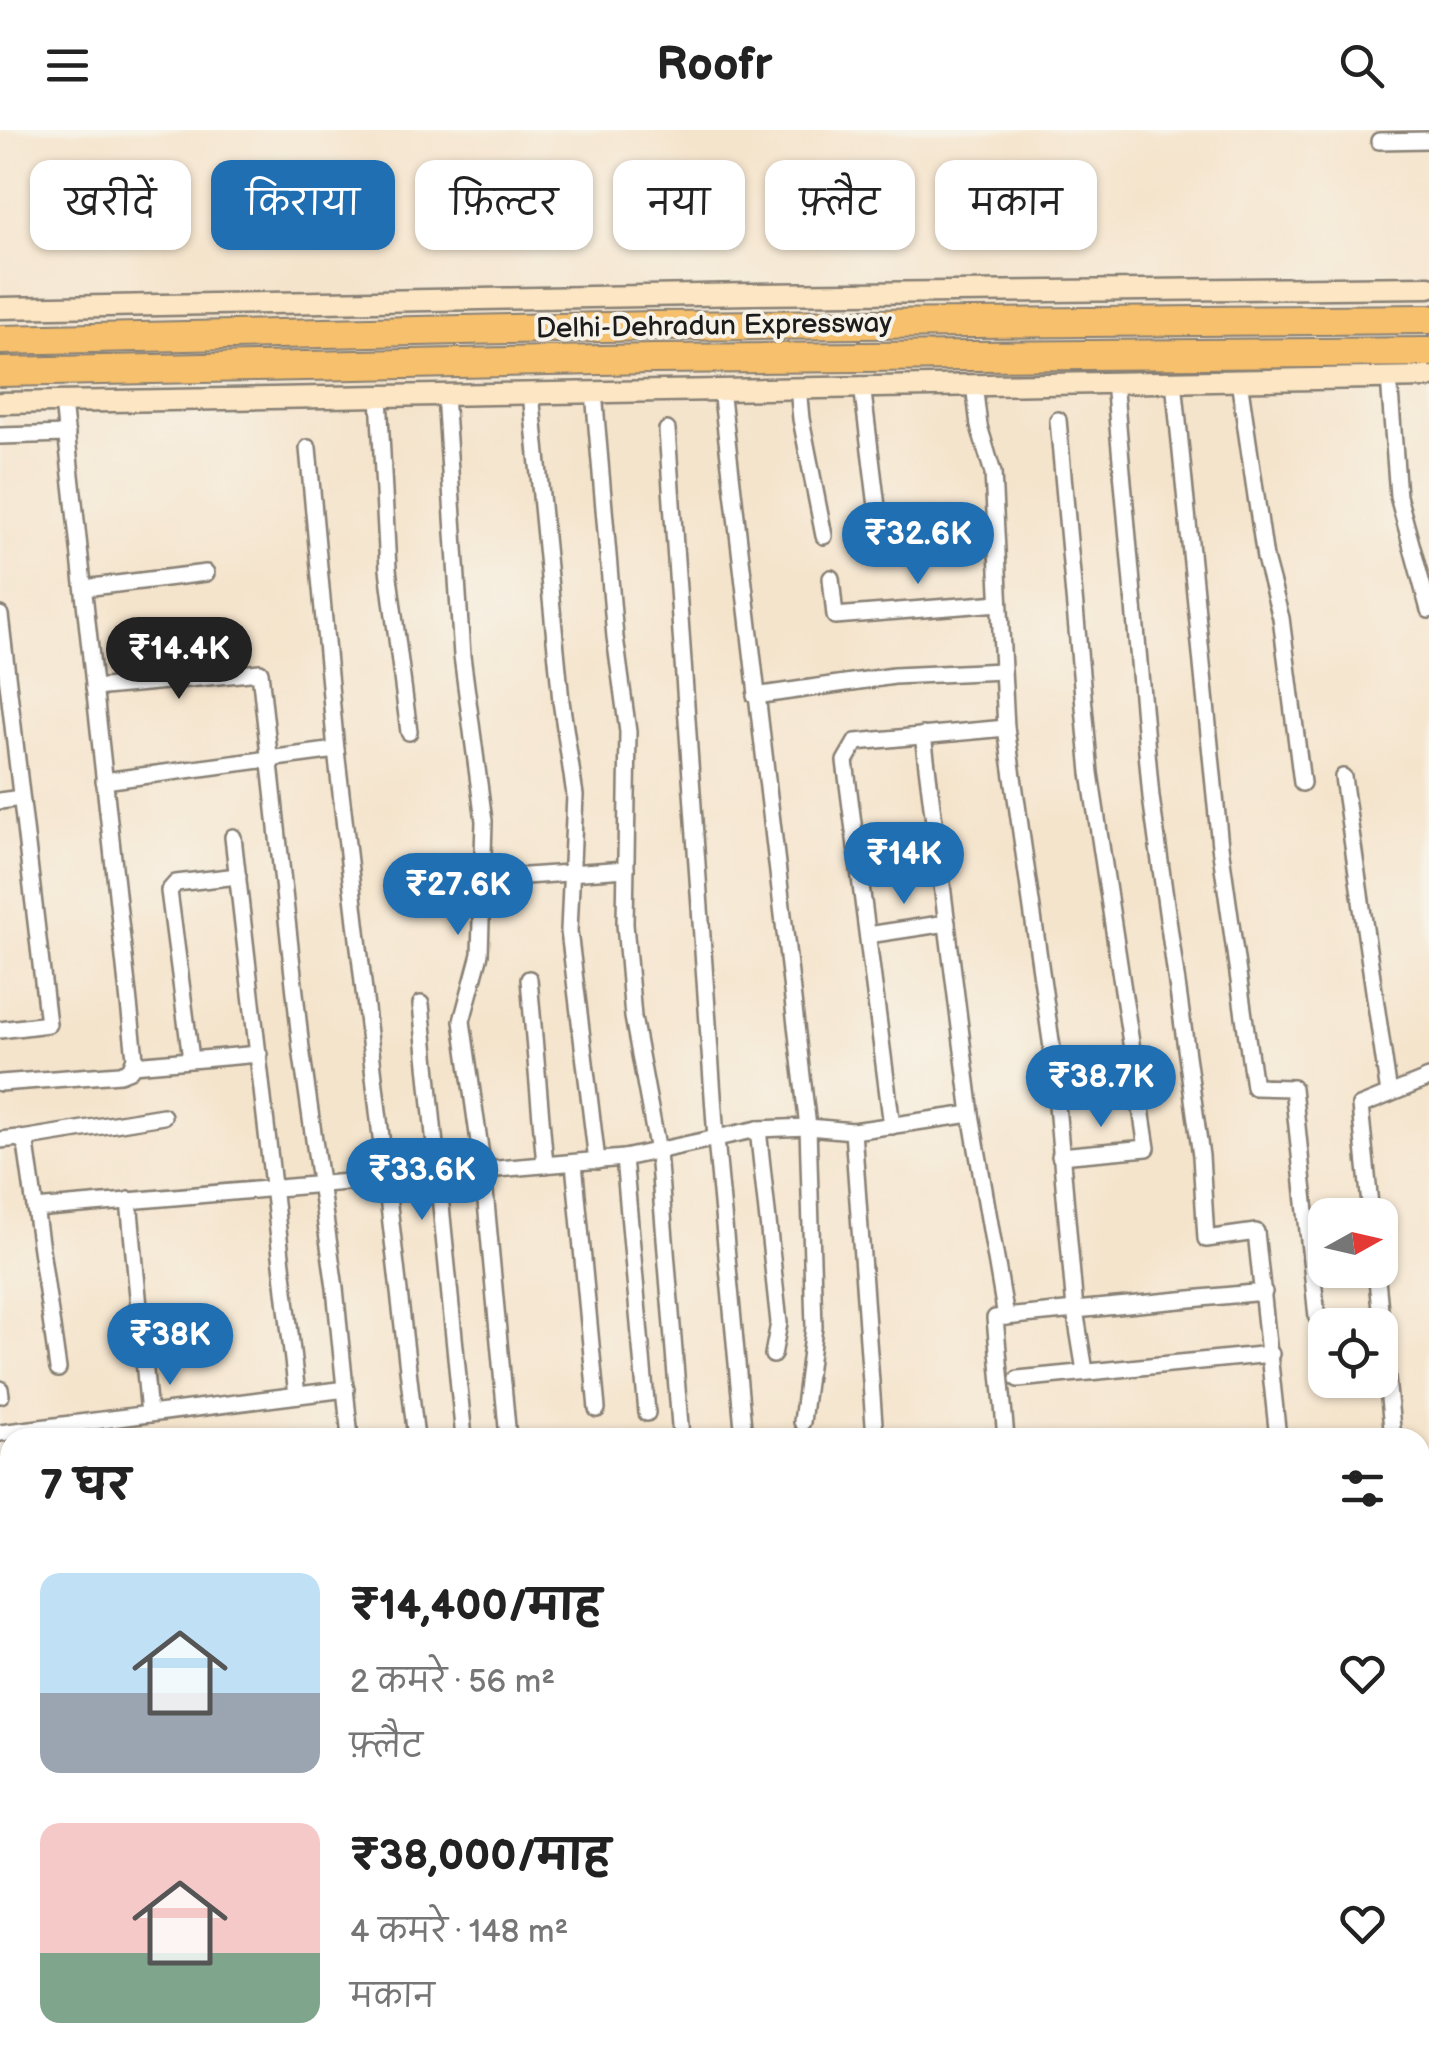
<!DOCTYPE html>
<html lang="hi">
<meta charset="utf-8">
<style>
body{margin:0;font-family:"Balsamiq Sans","Playpen Sans Deva",sans-serif;background:#f6f6f6;color:#222;height:100vh;display:flex;flex-direction:column;font-size:38px;white-space:nowrap}
*{box-sizing:border-box;margin:0}
p{font-size:32px;color:#767676}
.icon{flex:none;width:55px;height:55px;fill:none;stroke:currentColor;stroke-width:2;stroke-linecap:round;stroke-linejoin:round}
.map{position:relative;flex:1;overflow:hidden}
.panel{position:absolute;left:0px;top:1298px;width:1430px;height:642px;display:flex;flex-direction:column;background:#fff;border-radius:30px 30px 0 0;box-shadow:0 2px 8px #0004}
.panel>*{flex:none}
.banner{position:absolute;left:30px;top:30px;width:1370px;height:90px;display:flex;gap:20px}
.needle{width:65px;rotate:82deg}
.controls{position:absolute;left:1308px;top:1068px;display:grid;gap:20px}
.controls a{display:grid;place-items:center;width:90px;height:90px;border-radius:20px;background:#fff;box-shadow:0 2px 8px #0004;font-size:50px}
.price{position:absolute;translate:-50% -85px;padding:0 22px;border-radius:35px;background:#1f6fb2;color:#fff;font-size:32px;line-height:65px;filter:drop-shadow(0 2px 5px #0008)}
.price::after{content:'';position:absolute;left:50%;top:60px;width:30px;height:22px;margin-left:-15px;background:inherit;clip-path:polygon(0 0,100% 0,50% 100%)}
.price.selected{background:#222;color:#fff}
ul{padding:0;list-style:none}
li{display:flex;align-items:center;gap:30px;height:250px;padding:0 40px}
li span{display:grid;place-items:center;flex:none;width:280px;height:200px;border-radius:20px;color:#555}
li>.icon{margin-inline-start:auto}
span .icon{width:120px;height:120px;fill:#fffc;stroke-width:1}
li b{font-size:42px}
h2{display:flex;justify-content:space-between;align-items:center;height:120px;padding:0 40px;font-size:42px}
.chip{padding:0 35px;border-radius:20px;background:#fff;box-shadow:0 2px 8px #0004;font-size:35px;line-height:90px}
.chip.selected{background:#1f6fb2;color:#fff}
header{display:flex;justify-content:space-between;align-items:center;height:130px;padding:0 40px;background:#fff;font-size:45px;font-weight:800}
.map>svg:first-child{display:block}
.lines{fill:none;stroke-linecap:round;stroke-linejoin:round}
.street-casing{stroke:#888074;stroke-width:20}
.secondary-casing{stroke:#888074;stroke-width:25}
.highway-casing{stroke:#888074;stroke-width:32}
.street{stroke:#fff;stroke-width:15}
.secondary{stroke:#fce6c4;stroke-width:20}
.highway{stroke:#f7c06c;stroke-width:28}
.labels{text-anchor:middle;dominant-baseline:central;stroke-width:8;stroke-linejoin:round;paint-order:stroke}
.street-label{font-size:28px;fill:#1c1c1c;stroke:#f7f3e8}
</style>
<header><svg class="icon" aria-label="menu" viewBox="0 0 24 24"><path d="M4 6h16M4 12h16M4 18h16"/></svg>Roofr<svg class="icon" aria-label="search" viewBox="0 0 24 24"><circle cx="10" cy="10" r="6"/><path d="M15 15l6 6"/></svg></header>
<div class="map">
<svg width="1429" height="1939" viewBox="0 0 1429 1939">
<rect width="100%" height="100%" fill="#f7f3e8"/>
<filter id="ink" filterUnits="userSpaceOnUse"><feTurbulence type="fractalNoise" baseFrequency=".01" numOctaves="2"/><feDisplacementMap in="SourceGraphic" scale="20" xChannelSelector="R" yChannelSelector="G"/><feConvolveMatrix kernelMatrix="1 2 1 2 8 2 1 2 1" color-interpolation-filters="sRGB"/></filter>
<filter id="wash" filterUnits="userSpaceOnUse"><feTurbulence type="fractalNoise" baseFrequency=".0048" numOctaves="4" result="noise"/><feDisplacementMap in="SourceGraphic" scale="40" xChannelSelector="R" yChannelSelector="G"/><feGaussianBlur stdDeviation="2.25" result="paint"/><feColorMatrix in="noise" values="0 0 0 0 0 0 0 0 0 0 0 0 0 0 0 0 0 1.4 0 .05"/><feComposite in="paint" operator="in"/></filter>
<g filter="url(#wash)">
<rect width="100%" height="100%" fill="#f5e4cc"/>
</g>
<g filter="url(#ink)">
<g class="lines">
<defs>
<g id="street">
<path d="M1379 11 1429 10"/>
<path d="M1389 248 1398 366 1429 480"/>
<path d="M1239 250 1265 428 1281 488 1302 653"/>
<path d="M1114 251 1151 667 1201 1026 1206 1109 1256 1102 1278 1308"/>
<path d="M1174 251 1220 716 1254 957 1293 958 1317 1187"/>
<path d="M974 254 979 296 993 343 1006 598 1052 918 1075 1180 995 1188 1006 1308"/>
<path d="M862 255 881 409"/>
<path d="M798 257 801 289 824 406"/>
<path d="M721 259 808 997 814 1197 802 1292"/>
<path d="M594 262 615 507 628 602 625 794 633 887 658 1022 681 1308"/>
<path d="M531 263 561 571 575 665 569 801 597 1031"/>
<path d="M445 264 462 526 484 691 480 824 462 891 483 1040 508 1308"/>
<path d="M379 266 388 439 409 602"/>
<path d="M1058 290 1090 643 1147 1018 1060 1026"/>
<path d="M667 300 716 1009 744 1308"/>
<path d="M0 306 67 304"/>
<path d="M308 318 336 620 416 1308"/>
<path d="M831 448 835 486 999 473"/>
<path d="M84 458 206 443"/>
<path d="M0 485 48 894 0 900"/>
<path d="M94 558 260 542 301 918 335 1158 350 1308"/>
<path d="M755 566 894 546 1003 541"/>
<path d="M923 605 971 984 1006 1187"/>
<path d="M1343 647 1389 964"/>
<path d="M104 651 336 620"/>
<path d="M0 671 21 668"/>
<path d="M233 707 297 1265"/>
<path d="M483 749 626 739"/>
<path d="M868 805 947 793"/>
<path d="M529 849 545 1035"/>
<path d="M421 874 464 1308"/>
<path d="M191 929 169 761 176 753 238 746"/>
<path d="M133 935 259 924"/>
<path d="M0 953 120 944 130 940 135 928 63 272"/>
<path d="M892 996 845 631 856 612 1006 598"/>
<path d="M758 999 779 1193 773 1225"/>
<path d="M853 1001 875 1308"/>
<path d="M22 1009 163 986"/>
<path d="M0 1010 19 1008 26 1014 58 1239"/>
<path d="M624 1028 647 1283"/>
<path d="M574 1033 597 1279"/>
<path d="M129 1070 149 1284"/>
<path d="M35 1079 624 1028 758 999 808 997 853 1001 971 984"/>
<path d="M1371 1085 1360 976 1429 948"/>
<path d="M1376 1140 1393 1308"/>
<path d="M1085 1241 1075 1180 1264 1162"/>
<path d="M1018 1249 1271 1224"/>
<path d="M0 1259 1 1265"/>
<path d="M0 1303 346 1259"/>
<path d="M1420 1343 1429 1340"/>
<path d="M0 1367 10 1366"/>
<path d="M0 1426 10 1425"/>
<path d="M1420 1517 1429 1583"/>
<path d="M1420 1620H1429"/>
<path d="M0 1647 10 1646"/>
<path d="M0 1894 4 1939"/>
<path d="M51 1930V1939"/>
<path d="M102 1930 103 1939"/>
<path d="M166 1930 167 1939"/>
<path d="M259 1930 260 1939"/>
<path d="M340 1930 341 1939"/>
<path d="M499 1930 500 1939"/>
<path d="M608 1930 609 1939"/>
<path d="M662 1930 663 1939"/>
<path d="M785 1930 787 1939"/>
<path d="M811 1930H858"/>
<path d="M934 1930 935 1939"/>
<path d="M1017 1930 1018 1939"/>
<path d="M1069 1930 1070 1939"/>
<path d="M1335 1930 1336 1939"/>
<path d="M521 1939 591 1930"/>
</g>
<g id="secondary">
<path d="M0 178 751 164 1429 157"/>
<path d="M0 273 1429 247"/>
</g>
<g id="highway">
<path d="M0 210 654 196 1429 189"/>
<path d="M0 242 654 229 1429 222"/>
</g>
</defs>
<use href="#street" class="street-casing"/>
<use href="#secondary" class="secondary-casing"/>
<use href="#highway" class="highway-casing"/>
<use href="#street" class="street"/>
<use href="#secondary" class="secondary"/>
<use href="#highway" class="highway"/>
</g>
</g>
<g class="labels">
<g class="street-label">
<text transform="translate(714 196) rotate(-1)">Delhi-Dehradun Expressway</text>
</g>
</g>
</svg>
<div class="controls">
<a><svg class="needle" viewBox="-14 -14 28 28"><path d="M0-13l5 13h-10z" fill="#e53935"/><path d="M0 13l5-13h-10z" fill="#767676"/></svg></a>
<a><svg class="icon" aria-label="locate" viewBox="0 0 24 24"><circle cx="12" cy="12" r="6"/><path d="M12 2v4M12 18v4M2 12h4M18 12h4"/></svg></a>
</div>
<b class="price" style="left:918px;top:457px">₹32.6K</b>
<b class="price selected" style="left:179px;top:572px">₹14.4K</b>
<b class="price" style="left:904px;top:777px">₹14K</b>
<b class="price" style="left:458px;top:808px">₹27.6K</b>
<b class="price" style="left:1101px;top:1000px">₹38.7K</b>
<b class="price" style="left:422px;top:1093px">₹33.6K</b>
<b class="price" style="left:170px;top:1258px">₹38K</b>
<div class="banner">
<a class="chip">खरीदें</a>
<a class="chip selected">किराया</a>
<a class="chip">फ़िल्टर</a>
<a class="chip">नया</a>
<a class="chip">फ़्लैट</a>
<a class="chip">मकान</a>
</div>
<section class="panel">
<h2>7 घर<svg class="icon" aria-label="filters" viewBox="0 0 24 24"><path d="M4 7h16M4 17h16"/><circle cx="9" cy="7" r="2"/><circle cx="15" cy="17" r="2"/></svg></h2>
<ul>
<li><span style="background:linear-gradient(#bfe0f5 60%,#9aa5b1 0)"><svg class="icon" aria-label="home" viewBox="0 0 24 24"><path d="M3 11l9-7 9 7M6 9v11h12V9"/></svg></span><div><b>₹14,400/माह</b><p>2 कमरे · 56 m²</p><p>फ़्लैट</p></div><svg class="icon" aria-label="heart" viewBox="0 0 24 24"><path d="M12 20l-8-8c-3-5 5-10 8-4 3-6 11-1 8 4z"/></svg></li>
<li><span style="background:linear-gradient(#f6c9c9 65%,#7fa58c 0)"><svg class="icon" aria-label="home" viewBox="0 0 24 24"><path d="M3 11l9-7 9 7M6 9v11h12V9"/></svg></span><div><b>₹38,000/माह</b><p>4 कमरे · 148 m²</p><p>मकान</p></div><svg class="icon" aria-label="heart" viewBox="0 0 24 24"><path d="M12 20l-8-8c-3-5 5-10 8-4 3-6 11-1 8 4z"/></svg></li>
</ul>
</section>
</div>
